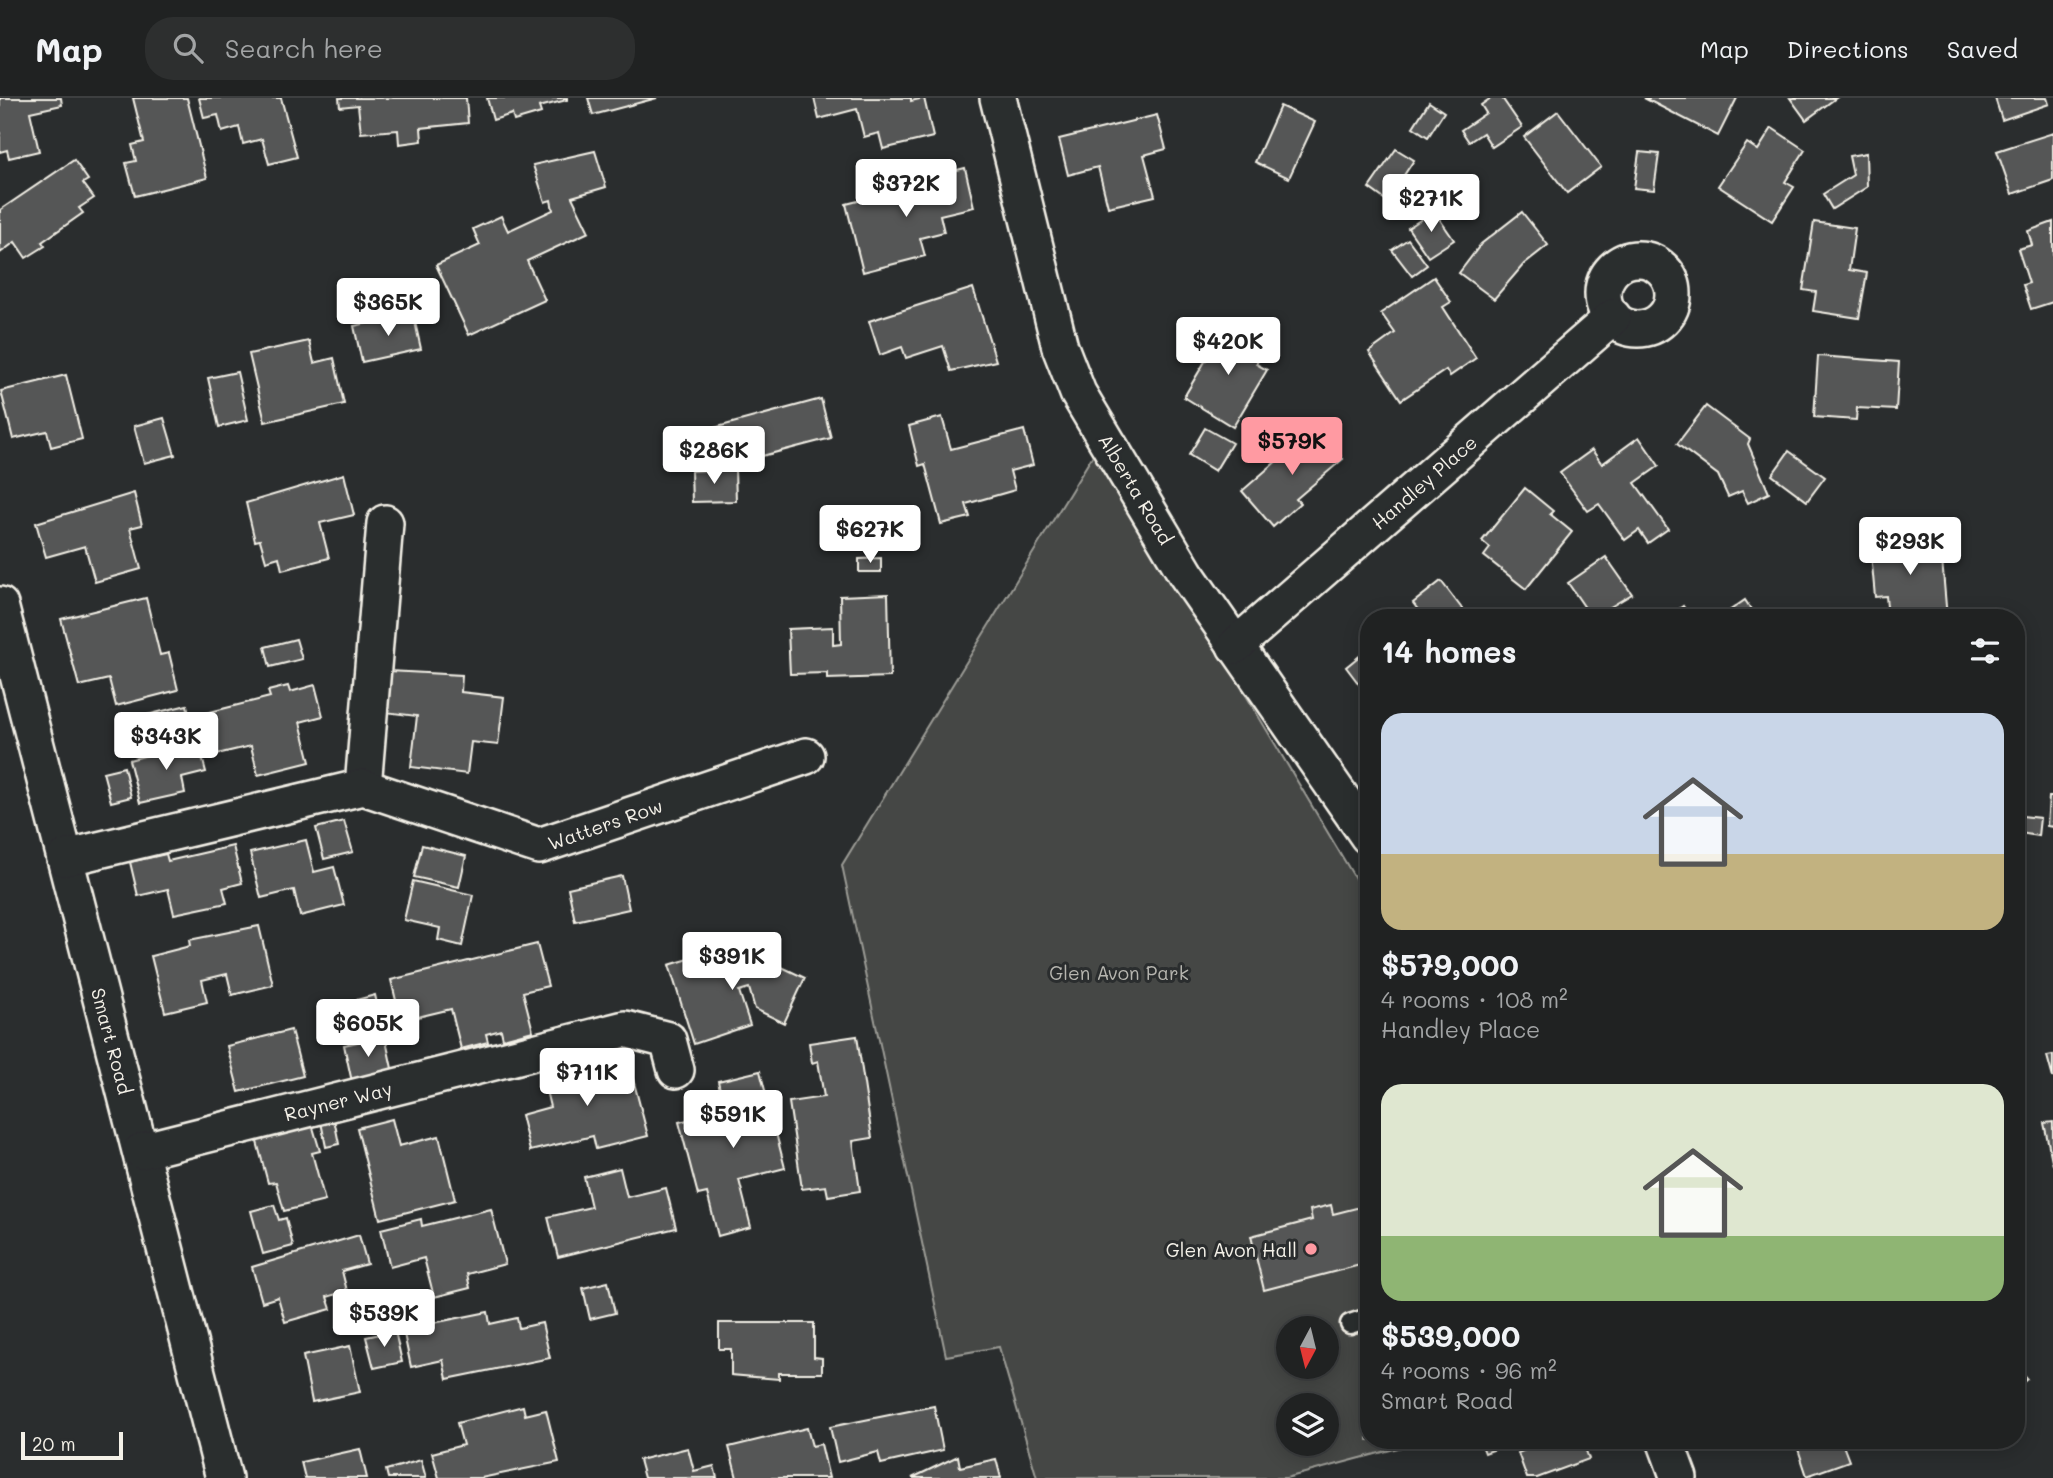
<!DOCTYPE html>
<meta charset="utf-8">
<style>
body{margin:0;font-family:Mali,sans-serif;background:#2d2f2f;color:#f1f3f6;height:100vh;display:flex;flex-direction:column;font-size:26px;white-space:nowrap}
*{box-sizing:border-box;margin:0}
p{font-size:23px;color:#a2a4a5}
.icon{flex:none;width:38px;height:38px;fill:none;stroke:currentColor;stroke-width:2;stroke-linecap:round;stroke-linejoin:round}
.map{position:relative;flex:1;overflow:hidden}
.sheet{position:absolute;left:1360px;top:511px;width:665px;height:840px;display:flex;flex-direction:column;background:#202222;border-radius:28px;box-shadow:0 4px 18px #0003,0 0 0 2px #3d3f40}
.sheet>*{flex:none}
.needle{width:46px;rotate:187deg}
.fabs{position:absolute;left:1276px;top:1218px;display:grid;gap:14px}
.fabs a{display:grid;place-items:center;width:63px;height:63px;border-radius:50%;background:#202222;box-shadow:0 4px 18px #0003,0 0 0 2px #3d3f40;font-size:35px}
.scale{position:absolute;left:21px;bottom:18px;width:102px;box-sizing:border-box;padding-left:7px;border:4px solid #f4f1e8;border-top:0;font-size:19px;line-height:24px;white-space:nowrap;color:#f4f1e8;-webkit-text-stroke:5px #2a2d2e;paint-order:stroke}
.price{position:absolute;translate:-50% -60px;padding:0 16px;border-radius:7px;background:#fff;color:#222;font-size:23px;line-height:46px;filter:drop-shadow(0 2px 4px #0008)}
.price::after{content:'';position:absolute;left:50%;top:42px;width:21px;height:16px;margin-left:-10px;background:inherit;clip-path:polygon(0 0,100% 0,50% 100%)}
.price.active{background:#ff9aa2;color:#111}
ul{padding:0;list-style:none}
li{display:grid;align-content:center;gap:14px;height:371px;padding:0 21px}
li span{display:grid;place-items:center;height:217px;border-radius:21px;color:#555}
li>.icon{margin-inline-start:auto}
span .icon{width:126px;height:126px;fill:#fffc;stroke-width:1}
li b{font-size:30px}
h2{display:flex;justify-content:space-between;align-items:center;height:84px;padding:0 21px;font-size:30px}
header{display:flex;align-items:center;gap:42px;box-sizing:border-box;height:98px;padding:0 35px;background:#202222;border-bottom:2px solid #3d3f40}
header strong{font-size:33px}
nav{display:flex;gap:38px;margin-inline-start:auto;font-size:24px}
.search{width:490px;height:63px;background:#2d2f2f;display:flex;align-items:center;gap:18px;box-sizing:border-box;padding:0 24px;border-radius:28px;color:#a2a4a5;font-size:26px}
.map>svg:first-child{display:block}
.green{fill:#444645;stroke:#9c9c96;stroke-width:2;fill-rule:evenodd}
.building{fill:#555756;stroke:#f4f1e8;stroke-width:2}
.lines{fill:none;stroke-linecap:round;stroke-linejoin:round}
.service-casing{stroke:#f4f1e8;stroke-width:23}
.minor-casing{stroke:#f4f1e8;stroke-width:40}
.service{stroke:#2a2d2e;stroke-width:18}
.minor{stroke:#2a2d2e;stroke-width:35}
.poi-dot{fill:#ff9aa2;stroke:#2a2d2e;stroke-width:2.5}
.labels{text-anchor:middle;dominant-baseline:central;stroke-width:6;stroke-linejoin:round;paint-order:stroke}
.street-label{font-size:19px;fill:#f4f1e8;stroke:#2a2d2e}
.park-label{font-size:19px;fill:#b6b5af;stroke:#2a2d2e}
.poi-label{font-size:19px;fill:#f4f1e8;stroke:#2a2d2e;text-anchor:end}
</style>
<header>
<strong>Map</strong>
<div class="search"><svg class="icon" aria-label="search" viewBox="0 0 24 24"><circle cx="10" cy="10" r="6"/><path d="M15 15l6 6"/></svg>Search here</div>
<nav><a>Map</a><a>Directions</a><a>Saved</a></nav>
</header>
<div class="map">
<svg width="2053" height="1380" viewBox="0 0 2053 1380">
<rect width="100%" height="100%" fill="#2a2d2e"/>
<filter id="ink" filterUnits="userSpaceOnUse"><feTurbulence type="fractalNoise" baseFrequency=".0143" numOctaves="2"/><feDisplacementMap in="SourceGraphic" scale="14" xChannelSelector="R" yChannelSelector="G"/><feConvolveMatrix kernelMatrix="1 2 1 2 8 2 1 2 1" color-interpolation-filters="sRGB"/></filter>
<g filter="url(#ink)">
<path class="green" d="M1098 349 1368 802V1342H1412L1413 1346 1286 1380H1037L999 1249 946 1258 842 767ZM1288 1230H1326V1269H1288ZM1288 1307H1326V1346H1288Z"/>
<g class="building">
<path d="M0 0H61L62 7 30 14 39 53 9 60 7 52 0 54Z"/>
<path d="M133 0H187L207 80 135 98 126 65 136 63 132 47 144 44Z"/>
<path d="M199 0H281L297 59 269 66 262 41 243 46 239 29 222 34 218 17 204 20Z"/>
<path d="M339 0H466L468 25 421 30 422 43 399 46 398 32 361 35 358 7 340 9Z"/>
<path d="M487 0H567V2L539 9 541 15 514 23 512 16 493 22Z"/>
<path d="M588 0H657L593 17Z"/>
<path d="M814 0H911V3L924 0 933 39 883 51 879 35 864 39 857 11 819 21Z"/>
<path d="M1491 0H1502L1522 29 1492 49 1483 35 1469 44 1461 32 1486 15 1481 7Z"/>
<path d="M1644 0H1737L1718 38Z"/>
<path d="M1790 0H1836L1806 22Z"/>
<path d="M1995 0H2047L2049 6 2002 22Z"/>
<path d="M1429 4 1444 14 1428 39 1413 29Z"/>
<path d="M1280 8 1315 24 1289 80 1255 64Z"/>
<path d="M1558 13 1601 69 1567 95 1524 39Z"/>
<path d="M1157 17 1166 51 1144 57 1155 98 1108 109 1098 69 1068 77 1059 41Z"/>
<path d="M1772 30 1805 52 1785 84 1794 89 1772 123 1718 88 1747 45 1758 52Z"/>
<path d="M2053 35V82L2012 96 1997 53Z"/>
<path d="M1396 51 1414 62 1387 103 1369 90Z"/>
<path d="M595 53 606 89 572 99 589 134 527 163 545 202 469 237 436 167 480 147 473 131 501 118 508 133 553 112 551 102 545 104 533 67Z"/>
<path d="M1639 54 1659 56 1654 92 1634 90Z"/>
<path d="M1866 55 1867 89 1832 111 1823 96 1853 77 1849 58Z"/>
<path d="M74 62 88 82 83 85 94 100 79 110 83 115 42 144 45 148 26 160 15 144 0 155V112Z"/>
<path d="M965 70 974 109 940 117 944 134 920 140 925 158 863 174 846 106 923 87 921 81Z"/>
<path d="M1434 113 1454 142 1428 159 1408 130Z"/>
<path d="M1522 114 1548 147 1524 166 1494 201 1459 175 1481 146Z"/>
<path d="M1814 124 1855 130 1849 172 1867 175 1859 220 1813 213 1816 194 1803 192Z"/>
<path d="M2053 124V204L2031 211 2023 187 2029 185 2018 151 2032 147 2028 133Z"/>
<path d="M1408 141 1427 167 1412 178 1392 152Z"/>
<path d="M1434 179 1451 204 1443 209 1476 260 1450 278 1446 272 1401 302 1369 254 1395 235 1381 215Z"/>
<path d="M973 190 996 263 951 273 943 248 906 260 902 249 880 257 869 223Z"/>
<path d="M413 215 421 251 362 264 354 228Z"/>
<path d="M1226 228 1265 252 1256 266 1267 272 1233 329 1184 299Z"/>
<path d="M309 243 314 265 334 260 344 306 265 324 249 256Z"/>
<path d="M1818 258 1899 264 1896 312 1857 310 1856 322 1814 319Z"/>
<path d="M237 274 248 322 219 329 208 280Z"/>
<path d="M66 277 82 341 51 349 47 333 13 341 1 293Z"/>
<path d="M821 301 831 340 724 368 714 330Z"/>
<path d="M1706 308 1750 341 1748 346 1769 395 1748 405 1742 393 1728 399 1718 377 1677 346Z"/>
<path d="M942 319 951 351 1024 332 1033 367 1010 373 1015 392 966 406 970 419 941 426 925 366 919 368 909 328Z"/>
<path d="M164 320 175 357 144 365 134 328Z"/>
<path d="M1316 329 1343 361 1296 401 1300 405 1273 429 1242 393Z"/>
<path d="M1205 330 1232 345 1215 373 1189 357Z"/>
<path d="M1639 339 1659 368 1635 385 1668 431 1648 445 1639 432 1625 442 1599 406 1588 413 1560 375 1592 352 1602 366Z"/>
<path d="M1789 353 1825 379 1807 403 1772 377Z"/>
<path d="M735 371 736 403 692 404 691 373Z"/>
<path d="M344 376 354 417 320 425 329 460 282 472 279 459 266 463 260 442 255 443 246 405Z"/>
<path d="M1525 390 1553 413 1550 416 1572 434 1526 491 1484 458 1490 450 1482 443Z"/>
<path d="M134 395 142 427 130 430 141 471 95 484 85 448 46 459 36 425Z"/>
<path d="M1940 438 1947 520H1888L1886 498 1875 499 1870 444Z"/>
<path d="M1606 459 1632 496 1592 520 1568 485Z"/>
<path d="M881 460V474H859V461Z"/>
<path d="M1441 483 1463 512 1453 520H1410L1419 513 1413 505Z"/>
<path d="M888 496 890 579 827 581V575L790 576 788 531 833 529V547L841 546 840 498Z"/>
<path d="M146 500 160 557 169 555 178 592 116 608 109 581 79 588 61 521Z"/>
<path d="M1745 502 1757 520H1719Z"/>
<path d="M1683 508 1691 520H1667Z"/>
<path d="M296 541 302 561 270 569 265 549Z"/>
<path d="M1368 551V598L1346 569Z"/>
<path d="M389 573 462 577 461 594 504 599 498 647 471 644 467 676 411 669 417 618 385 614Z"/>
<path d="M315 587 323 618 300 624 310 664 258 677 251 648 217 656 206 615 270 599 268 593 288 588 290 594Z"/>
<path d="M187 607 193 632 141 644 135 620Z"/>
<path d="M198 644 206 674 182 680 185 695 140 705 129 662Z"/>
<path d="M124 669 131 699 111 704 103 674Z"/>
<path d="M2049 699H2053V729L2047 728Z"/>
<path d="M2022 718 2040 720 2038 738 2020 735Z"/>
<path d="M344 723 353 754 324 761 316 730Z"/>
<path d="M306 742 314 774 334 769 344 807 300 818 294 792 261 800 250 755Z"/>
<path d="M422 747 466 758 459 789 414 779Z"/>
<path d="M233 748 242 785 223 790 227 805 174 816 168 791 138 798 130 764 166 756 168 763Z"/>
<path d="M622 778 629 811 575 823 568 790Z"/>
<path d="M413 783 473 797 462 848 438 842 440 830 404 822Z"/>
<path d="M259 828 273 887 232 897 227 876 202 882 207 904 165 914 151 858 190 848 189 842Z"/>
<path d="M537 846 548 888 523 894 533 933 503 941 501 932 486 936 488 944 461 951 451 911 401 923 391 882Z"/>
<path d="M746 852 805 880 784 925 755 911 749 890 739 893 750 927 694 946 669 867 709 855 716 861Z"/>
<path d="M375 897 384 935 348 944 338 907Z"/>
<path d="M291 932 303 978 239 994 227 948Z"/>
<path d="M385 938 393 975 352 984 344 947Z"/>
<path d="M857 938 872 1040 853 1043 860 1093 828 1098 826 1088 802 1091 789 1004 824 999 818 963 812 965 809 945Z"/>
<path d="M2053 957V980L2047 958Z"/>
<path d="M614 958 620 984 633 981 648 1038 596 1051 593 1038 530 1053 521 1017 550 1009 542 976Z"/>
<path d="M760 973 785 1070 739 1082 751 1129 718 1138 707 1095 698 1097 679 1024 705 1018 707 1027 727 1022 718 983Z"/>
<path d="M334 1021 339 1046 326 1049 321 1024Z"/>
<path d="M392 1021 399 1048 439 1038 455 1102 380 1121 357 1030Z"/>
<path d="M2053 1024V1067L2044 1025Z"/>
<path d="M312 1026 320 1053 312 1055 325 1103 284 1113 276 1084 268 1085 256 1040Z"/>
<path d="M620 1070 627 1099 666 1090 676 1130 558 1159 548 1119 591 1109 584 1079Z"/>
<path d="M274 1107 279 1122 286 1120 293 1148 263 1156 251 1113Z"/>
<path d="M1331 1107 1333 1116 1368 1107V1165L1264 1192 1251 1138 1312 1122 1310 1112Z"/>
<path d="M491 1111 505 1166 467 1176 470 1190 434 1199 424 1160 390 1169 381 1131 421 1121 422 1128Z"/>
<path d="M359 1137 367 1166 342 1173 347 1193 327 1199 331 1211 285 1224 278 1199 262 1204 252 1169Z"/>
<path d="M608 1184 615 1215 590 1221 583 1190Z"/>
<path d="M488 1214 490 1226 517 1220 519 1230 542 1225 550 1260 447 1281 443 1262 411 1269 403 1231Z"/>
<path d="M719 1225H814V1259L822 1260V1275H779V1281L731 1277V1251H719Z"/>
<path d="M395 1233 402 1264 374 1270 366 1239Z"/>
<path d="M350 1248 360 1294 312 1304 303 1258Z"/>
<path d="M2016 1268 2027 1281 2016 1290Z"/>
<path d="M523 1308 525 1317 546 1312 559 1364 481 1380H439L432 1355 463 1347 457 1325Z"/>
<path d="M934 1308 943 1352 881 1366 878 1354 838 1364 830 1329Z"/>
<path d="M807 1330 812 1348 821 1346 829 1380H737L729 1349Z"/>
<path d="M1480 1342H1520L1485 1355Z"/>
<path d="M1527 1342H1582L1589 1361 1537 1380H1527L1518 1355 1530 1350Z"/>
<path d="M1795 1342H1841L1849 1363 1807 1378Z"/>
<path d="M688 1350 694 1373 714 1368 717 1380H644L639 1362Z"/>
<path d="M360 1351 367 1380H305L301 1364Z"/>
<path d="M958 1358 960 1369 996 1361 1001 1380H912Z"/>
<path d="M421 1362 426 1380H388L386 1372Z"/>
</g>
<g class="lines">
<defs>
<path id="service" d="M1350 1226 1368 1220"/>
<g id="minor">
<path d="M998 0 1060 249 1078 295 1186 476 1368 738"/>
<circle cx="1638" cy="196" r="35"/>
<path d="M0 507 224 1380"/>
<path d="M1235 548 1613 219"/>
<path d="M363 689 385 425"/>
<path d="M65 760 363 689 539 748 806 658"/>
<path d="M141 1053 625 931 668 942 676 972"/>
<path d="M1665 1342 1679 1380"/>
</g>
</defs>
<use href="#service" class="service-casing"/>
<use href="#minor" class="minor-casing"/>
<use href="#service" class="service"/>
<use href="#minor" class="minor"/>
</g>
</g>
<circle class="poi-dot" cx="1311" cy="1151" r="7"/>
<g class="labels">
<g class="street-label">
<text transform="translate(1424 384) rotate(-41)">Handley Place</text>
<text transform="translate(1136 391) rotate(59)">Alberta Road</text>
<text transform="translate(605 726) rotate(-19)">Watters Row</text>
<text transform="translate(112 943) rotate(75)">Smart Road</text>
<text transform="translate(338 1003) rotate(-14)">Rayner Way</text>
</g>
<g class="park-label">
<text x="1119" y="874">Glen Avon Park</text>
</g>
<g class="poi-label">
<text x="1297" y="1151">Glen Avon Hall</text>
</g>
</g>
</svg>
<div class="fabs">
<a><svg class="needle" viewBox="-14 -14 28 28"><path d="M0-13l5 13h-10z" fill="#e53935"/><path d="M0 13l5-13h-10z" fill="#a2a4a5"/></svg></a>
<a><svg class="icon" aria-label="layers" viewBox="0 0 24 24"><path d="M12 4l9 5-9 5-9-5zM3 14l9 5 9-5"/></svg></a>
</div>
<div class="scale">20 m</div>
<b class="price" style="left:906px;top:121px">$372K</b>
<b class="price" style="left:1431px;top:136px">$271K</b>
<b class="price" style="left:388px;top:240px">$365K</b>
<b class="price" style="left:1228px;top:279px">$420K</b>
<b class="price active" style="left:1292px;top:379px">$579K</b>
<b class="price" style="left:714px;top:388px">$286K</b>
<b class="price" style="left:870px;top:467px">$627K</b>
<b class="price" style="left:1910px;top:479px">$293K</b>
<b class="price" style="left:166px;top:674px">$343K</b>
<b class="price" style="left:732px;top:894px">$391K</b>
<b class="price" style="left:368px;top:961px">$605K</b>
<b class="price" style="left:587px;top:1010px">$711K</b>
<b class="price" style="left:733px;top:1052px">$591K</b>
<b class="price" style="left:384px;top:1251px">$539K</b>
<section class="sheet">
<h2>14 homes<svg class="icon" aria-label="filters" viewBox="0 0 24 24"><path d="M4 7h16M4 17h16"/><circle cx="9" cy="7" r="2"/><circle cx="15" cy="17" r="2"/></svg></h2>
<ul>
<li><span style="background:linear-gradient(#c9d6e8 65%,#c2b280 0)"><svg class="icon" aria-label="home" viewBox="0 0 24 24"><path d="M3 11l9-7 9 7M6 9v11h12V9"/></svg></span><div><b>$579,000</b><p>4 rooms · 108 m²</p><p>Handley Place</p></div></li>
<li><span style="background:linear-gradient(#dfe7d0 70%,#8fb573 0)"><svg class="icon" aria-label="home" viewBox="0 0 24 24"><path d="M3 11l9-7 9 7M6 9v11h12V9"/></svg></span><div><b>$539,000</b><p>4 rooms · 96 m²</p><p>Smart Road</p></div></li>
</ul>
</section>
</div>
